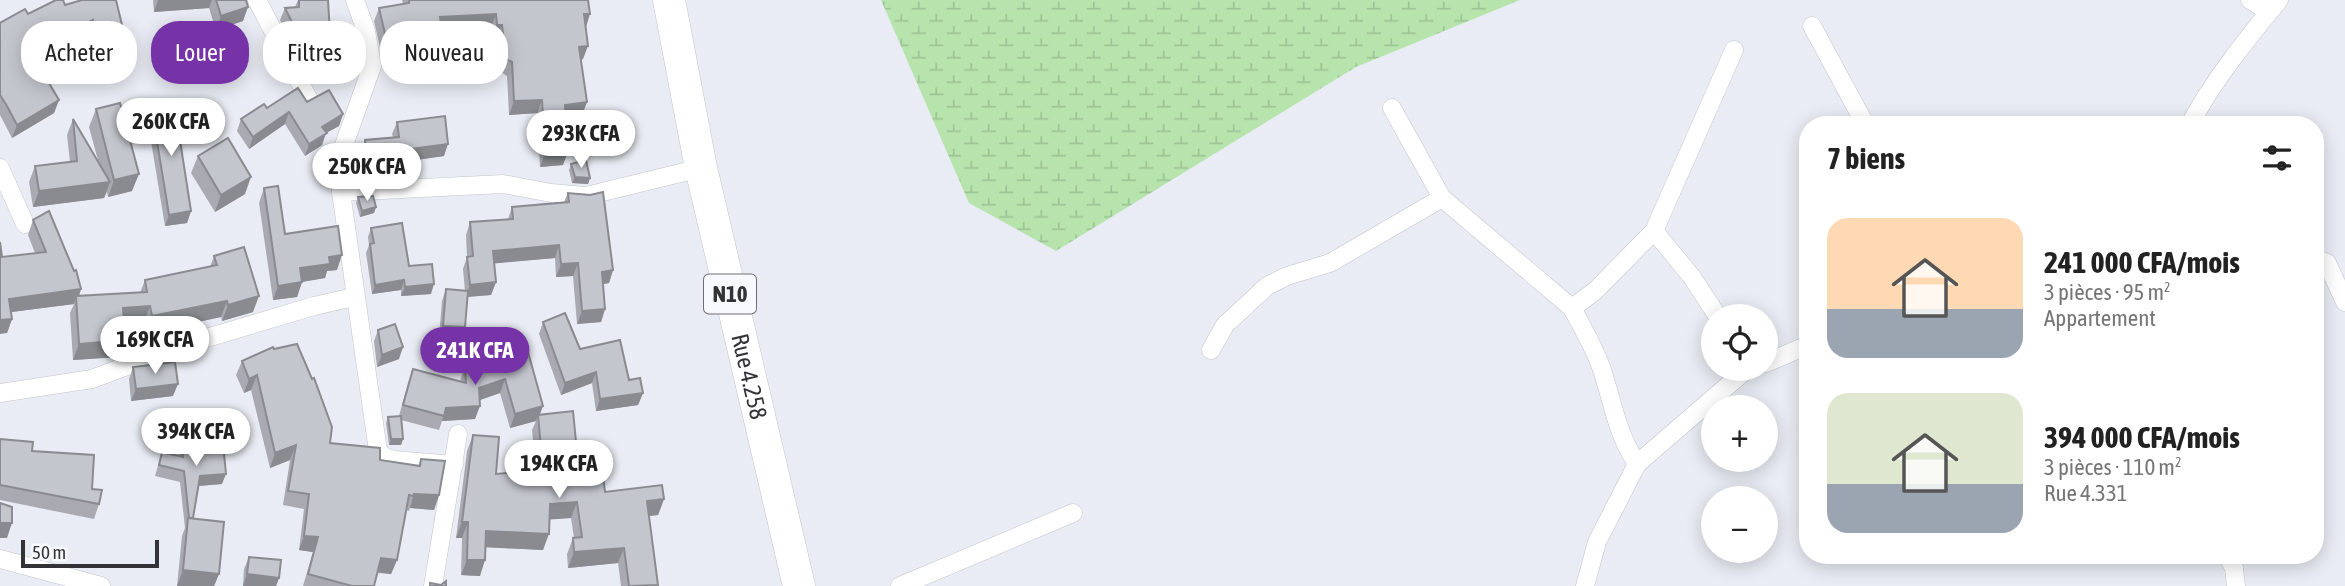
<!DOCTYPE html>
<html lang="fr">
<meta charset="utf-8">
<style>
body{margin:0;font-family:"Asap Condensed",sans-serif;background:#f6f6f6;color:#222;height:100vh;display:flex;flex-direction:column;font-size:26px;white-space:nowrap}
*{box-sizing:border-box;margin:0}
p{font-size:23px;color:#767676}
.icon{flex:none;width:38px;height:38px;fill:none;stroke:currentColor;stroke-width:2;stroke-linecap:round;stroke-linejoin:round}
.map{position:relative;flex:1;overflow:hidden}
.drawer{position:absolute;left:1799px;top:116px;width:525px;height:448px;display:flex;flex-direction:column;background:#fff;border-radius:28px;box-shadow:0 4px 18px #0003}
.drawer>*{flex:none}
.guide{position:absolute;left:21px;top:21px;width:665px;height:63px;display:flex;gap:14px}
.controls{position:absolute;left:1701px;top:304px;display:grid;gap:14px}
.controls a{display:grid;place-items:center;width:77px;height:77px;border-radius:50%;background:#fff;box-shadow:0 4px 18px #0003;font-size:35px}
.scale{position:absolute;left:21px;bottom:18px;width:138px;box-sizing:border-box;padding-left:7px;border:4px solid #333337;border-top:0;font-size:19px;line-height:24px;white-space:nowrap;color:#333337;-webkit-text-stroke:5px #f8f9fe;paint-order:stroke}
.price{position:absolute;translate:-50% -60px;padding:0 16px;border-radius:24px;background:#fff;color:#222;font-size:23px;line-height:46px;filter:drop-shadow(0 2px 4px #0008)}
.price::after{content:'';position:absolute;left:50%;top:42px;width:21px;height:16px;margin-left:-10px;background:inherit;clip-path:polygon(0 0,100% 0,50% 100%)}
.price.selected{background:#7633a7;color:#fff}
ul{padding:0;list-style:none}
li{display:flex;align-items:center;gap:21px;height:175px;padding:0 28px}
li span{display:grid;place-items:center;flex:none;width:196px;height:140px;border-radius:21px;color:#555}
li>.icon{margin-inline-start:auto}
span .icon{width:84px;height:84px;fill:#fffc;stroke-width:1}
li b{font-size:30px}
h2{display:flex;justify-content:space-between;align-items:center;height:84px;padding:0 28px;font-size:30px}
.pill{padding:0 24px;border-radius:28px;background:#fff;box-shadow:0 4px 18px #0003;font-size:24px;line-height:63px}
.pill.selected{background:#7633a7;color:#fff}
.map>svg:first-child{display:block}
.wetland{fill:url(#wetland-marsh)}
.lines{fill:none;stroke-linecap:round;stroke-linejoin:round}
.street-casing{stroke:#c2c4cc;stroke-width:19}
.highway-casing{stroke:#c2c4cc;stroke-width:33}
.street{stroke:#fff;stroke-width:18}
.highway{stroke:#fff;stroke-width:32}
.wall{fill:#a9aab1}
.shaded-wall{fill:#898b90}
.building{fill:#c4c6ce;stroke:#898b90;stroke-width:2}
.labels{text-anchor:middle;dominant-baseline:central;stroke-width:6;stroke-linejoin:round;paint-order:stroke}
.shield{fill:#f8f9fe;stroke:#6e6e73;stroke-width:2}
.shield-label{font-size:23px;font-weight:bold;fill:#333337}
.street-label{font-size:24px;fill:#333337;stroke:#f8f9fe}
</style>
<div class="map">
<svg width="2345" height="586" viewBox="0 0 2345 586">
<defs>
<pattern id="wetland-marsh" width="20" height="14" patternUnits="userSpaceOnUse" patternTransform="scale(1.75)"><rect width="20" height="14" fill="#b6e4ac"/><path d="M1 5h8M5 5V1M11 12h8M15 12V8" fill="none" stroke="#9dc495"/></pattern>
</defs>
<rect width="100%" height="100%" fill="#e9ecf4"/>
<path class="wetland" d="M881 0H1520L1356 67 1056 251 969 203Z"/>
<g class="lines">
<defs>
<g id="street">
<path d="M257 0 308 98"/>
<path d="M355 0 366 31 372 66 343 148 341 192 378 451 385 457 394 460 454 465"/>
<path d="M2250 0 2269 12"/>
<path d="M1812 26 1865 124"/>
<path d="M1392 108 1442 198 1572 308 1595 291 1654 231 1734 50"/>
<path d="M2190 124C2215 78 2246 40 2279 0"/>
<path d="M0 168 25 224"/>
<path d="M341 192 503 184 551 193 586 196 701 168"/>
<path d="M1654 231 1692 277 1718 317"/>
<path d="M2315 258 2327 263 2345 302"/>
<path d="M1572 308C1582 327 1594 347 1601 367 1613 402 1616 432 1637 464"/>
<path d="M1211 350 1225 325 1267 286 1287 276 1330 263 1442 198"/>
<path d="M1766 363 1808 345"/>
<path d="M0 393 92 379 183 345 314 306 354 297"/>
<path d="M2227 555 2234 568 2236 586"/>
<path d="M0 559 101 586"/>
<path d="M433 586 458 434"/>
<path d="M900 586 1073 513"/>
<path d="M1585 586 1597 542 1637 464 1747 369"/>
</g>
<g id="highway">
<path id="s1" d="M669 0 701 168 799 586"/>
</g>
</defs>
<use href="#street" class="street-casing"/>
<use href="#highway" class="highway-casing"/>
<use href="#street" class="street"/>
<use href="#highway" class="highway"/>
</g>
<g class="wall">
<path d="M82 0 119 42 93 48 89 33 35 59 59 100 54 113 12 138 0 115V23Z"/>
<path d="M153 0H246L243 21 216 30 209 8 154 12Z"/>
<path d="M298 0H328L330 34 338 67 307 71 300 57 298 46 294 47 280 20 285 8 295 7Z"/>
<path d="M402 0H588L583 59 580 60 587 102 582 115 566 117 563 165 540 167 537 113 509 115 507 76 501 72 497 38 492 39 491 27 442 31 437 44 381 52 374 21 379 8 403 4Z"/>
<path d="M307 102 343 114 339 126 326 133 322 145 305 156 285 124 249 149 237 131 241 119 267 108Z"/>
<path d="M151 105 191 211 187 223 165 226 147 117Z"/>
<path d="M96 109 132 191 108 197 107 192 104 198 33 207 29 182 35 166 70 162 67 135 73 119 99 164 89 127Z"/>
<path d="M397 122 444 156 395 163 391 171 363 174 361 152 365 140 393 137 392 134Z"/>
<path d="M198 156 245 194 215 212 191 173Z"/>
<path d="M571 164 590 178 588 184 572 183 569 170Z"/>
<path d="M264 188 285 234 337 270 327 271 325 278 302 282 297 297 273 300 259 203Z"/>
<path d="M568 193 613 270 609 283 603 284 605 309 601 322 577 324 573 276 556 277 555 258 494 263 496 282 491 295 467 297 465 327 460 339 439 337 442 301 446 289 465 291 463 269 467 257 466 235 470 222 508 219 512 207 564 202Z"/>
<path d="M358 197 376 207 374 213 360 217 356 203Z"/>
<path d="M33 220 81 289 79 296 140 293 145 280 210 267 214 256 253 312 222 321 221 317 146 333 144 323 124 324 119 357 73 360 70 313 74 304 11 312 12 319 7 333 2 257 35 253 28 235Z"/>
<path d="M371 228 409 266 431 294 401 296V290L372 294 366 253 369 245 368 237Z"/>
<path d="M543 322 580 349 629 380 643 393 638 405 596 411 592 383 561 395 539 334Z"/>
<path d="M378 330 399 359 377 367 374 341Z"/>
<path d="M242 361 330 443 380 460 418 466 421 459 439 495 434 510 410 508 409 511 406 510 397 560 391 574 377 573 374 586H303L313 552 299 550 304 509 283 505 290 460 270 468 251 390 244 393 236 375Z"/>
<path d="M492 364 540 415 578 462 605 492 664 499 658 515 649 516 658 586H621L618 563 568 568 567 554 573 538H574L571 518 549 519 543 550 485 547 480 576 461 575 462 538H456L467 451 473 435 496 474 536 471 532 430 536 421 510 428 500 393 480 400 475 419 442 421 439 430 401 420 403 439 401 445H389L386 423 388 417 399 416 408 383 413 369 460 381 465 366Z"/>
<path d="M133 367 173 396 131 401 129 379Z"/>
<path d="M0 439 32 451 92 489 99 504 94 519 0 500Z"/>
<path d="M182 448 222 484 199 486 193 519 219 574 214 586H177L182 536 185 528 180 482 155 476 162 452 179 456Z"/>
<path d="M249 557 279 578 276 586H243L244 569Z"/>
</g>
<g class="shaded-wall">
<path d="M158 0H212L209 8 154 12Z"/>
<path d="M248 7 243 21 216 30 221 16Z"/>
<path d="M496 14 491 27 435 31 440 17Z"/>
<path d="M584 14H590L586 27Z"/>
<path d="M93 20 89 33 26 64 30 51Z"/>
<path d="M497 25H502L497 38 492 39Z"/>
<path d="M123 29 119 42 93 48 97 35Z"/>
<path d="M442 31 437 44 381 52 386 38Z"/>
<path d="M298 35H302L298 46 294 47Z"/>
<path d="M588 46 583 59 574 61 579 47Z"/>
<path d="M343 55 338 67 307 71 311 60Z"/>
<path d="M59 100 54 113 12 138 17 125Z"/>
<path d="M542 100 537 113 509 115 514 101Z"/>
<path d="M587 102 582 115 560 118 565 105Z"/>
<path d="M289 112 285 124 249 149 253 137Z"/>
<path d="M343 114 339 126 326 133 322 145 305 156 309 144 322 127Z"/>
<path d="M448 144 444 156 395 163 391 171 363 174 367 162 395 151Z"/>
<path d="M568 152 563 165 540 167 545 153Z"/>
<path d="M139 174 132 191 108 197 114 180Z"/>
<path d="M251 177 245 194 215 212 221 195Z"/>
<path d="M575 177 590 178 588 184 572 183Z"/>
<path d="M110 182 104 198 33 207 39 191Z"/>
<path d="M376 207 374 213 360 217 362 211Z"/>
<path d="M191 211 187 223 165 226 169 215Z"/>
<path d="M559 245 555 258 489 264 493 251Z"/>
<path d="M342 255 337 270 327 271 325 278 295 283 300 268 329 257Z"/>
<path d="M578 263 573 276 556 277 561 264Z"/>
<path d="M613 270 609 283 598 285 602 272Z"/>
<path d="M404 280 401 290 372 294 375 285Z"/>
<path d="M302 282 297 297 273 300 278 286Z"/>
<path d="M496 282 491 295 465 297 470 285Z"/>
<path d="M434 284 431 294 401 296 405 287Z"/>
<path d="M81 289 77 301 76 296 74 304 4 313 9 299Z"/>
<path d="M259 296 253 312 222 321 228 305Z"/>
<path d="M227 301 221 317 146 333 152 316Z"/>
<path d="M150 306 144 323 117 324 123 308Z"/>
<path d="M605 309 601 322 577 324 582 311Z"/>
<path d="M12 319 7 333 0 334V320Z"/>
<path d="M443 326 465 327 460 339 439 337Z"/>
<path d="M125 340 119 357 73 360 79 344Z"/>
<path d="M403 347 399 359 377 367 382 355Z"/>
<path d="M596 372 592 383 561 395 565 383Z"/>
<path d="M257 375 251 390 244 393 249 379Z"/>
<path d="M505 379 500 393 474 402 479 388Z"/>
<path d="M178 384 173 396 131 401 136 389Z"/>
<path d="M643 393 638 405 596 411 600 399Z"/>
<path d="M480 406 475 419 442 421 446 408Z"/>
<path d="M543 406 538 420V415L536 421 510 428 515 414Z"/>
<path d="M391 439H403L401 445H389Z"/>
<path d="M296 445 290 460 270 468 275 453Z"/>
<path d="M226 474 222 484 197 486 200 476Z"/>
<path d="M414 494 439 495 434 510 410 508Z"/>
<path d="M664 499 658 515 641 517 647 501Z"/>
<path d="M577 502 571 518 544 520 550 504Z"/>
<path d="M462 522H468L462 538H456Z"/>
<path d="M0 523H12L7 538H0Z"/>
<path d="M486 531 549 534 543 550 480 547Z"/>
<path d="M304 536 318 537 313 552 299 550Z"/>
<path d="M624 548 618 563 568 568 574 552Z"/>
<path d="M381 558 397 560 391 574 376 572Z"/>
<path d="M467 560H485L480 576 461 575Z"/>
<path d="M183 570 219 574 214 586H177Z"/>
<path d="M247 574 279 578 276 586H243Z"/>
</g>
<g class="building">
<path d="M56 0H63L65 5 82 0H116L123 29 97 35 93 20 30 51 59 100 17 125 7 106 0 95V23L25 9 28 14Z"/>
<path d="M216 0H246L248 7 221 16Z"/>
<path d="M299 0H328L330 34 339 32 343 55 311 60 304 45 302 35H298L285 8 299 7Z"/>
<path d="M409 0H588L590 14H584L588 46 579 47 587 102 565 105 568 152 545 153 542 100 514 101 512 62 506 59 502 25H497L496 14 440 17 442 31 386 38 379 8 409 3Z"/>
<path d="M298 88 307 102 329 90 343 114 322 127 327 133 309 144 289 112 253 137 241 119 264 104 267 108Z"/>
<path d="M174 102 191 211 169 215 151 105Z"/>
<path d="M120 103 139 174 114 180 96 109Z"/>
<path d="M445 116 448 144 395 151 396 160 367 162 365 140 399 137 397 122Z"/>
<path d="M73 119 110 182 39 191 35 166 77 161Z"/>
<path d="M228 138 251 177 221 195 198 156Z"/>
<path d="M586 160 590 178 575 177 571 164Z"/>
<path d="M278 186 285 234 338 226 342 255 329 257 330 264 300 268 302 282 278 286 264 188Z"/>
<path d="M603 192 613 270 602 272 605 309 582 311 578 263 561 264 559 245 493 251 496 282 470 285 467 257 473 256 470 222 513 219 512 207 569 202 568 193 590 195Z"/>
<path d="M373 196 376 207 362 211 358 197Z"/>
<path d="M49 211 74 271 76 270 81 289 9 299 12 319 0 320V242L2 257 46 252 33 220Z"/>
<path d="M402 223 409 266 432 264 434 284 405 287 404 280 375 285 370 244 374 243 371 228Z"/>
<path d="M244 247 259 296 228 305 227 301 152 316 150 306 123 308 125 340 79 344 76 296 147 292 145 280 217 265 214 256Z"/>
<path d="M446 289 468 291 465 327 443 326Z"/>
<path d="M565 313 580 349 620 340 629 380 640 378 643 393 600 399 596 372 565 383 543 322Z"/>
<path d="M395 324 403 347 382 355 378 330Z"/>
<path d="M297 344 312 379 314 378 332 427 330 443 380 448V460L420 466 421 459 445 461 439 495 414 494V496L409 495 397 560 381 558 374 586H352L308 574 318 537 304 536 309 494 288 491 296 445 275 453 257 375 249 379 242 361 273 347 274 349Z"/>
<path d="M528 352 543 406 515 414 505 379 479 388 480 406 446 408 444 416 403 405 413 369 466 383 465 366 492 364Z"/>
<path d="M175 362 178 384 136 389 133 367Z"/>
<path d="M573 411 578 462 601 458 605 492 662 485 664 499 647 501 658 585 629 586 624 548 574 552 573 538 582 537 577 502 550 504 549 534 486 531 485 560H467L468 522H462L473 435 499 437 496 474 543 470 538 415Z"/>
<path d="M401 416 403 439H391L388 417Z"/>
<path d="M0 439 33 442 32 451 94 455 92 489 102 490 99 504 0 485Z"/>
<path d="M223 444 226 474 200 476 193 518H189L184 471 159 465 162 452 183 457 182 448Z"/>
<path d="M0 503 12 507V523H0Z"/>
<path d="M188 518 224 522 219 574 183 570Z"/>
<path d="M249 557 281 560 279 578 247 574Z"/>
<path d="M446 581V586H430V583L441 585Z"/>
</g>
<g class="labels">
<rect class="shield" x="704" y="274.5" width="52" height="39" rx="5"/>
<g class="shield-label">
<text x="730" y="294">N10</text>
</g>
<g class="street-label">
<text stroke="none"><textPath href="#s1" startOffset="385">Rue 4.258</textPath></text>
</g>
</g>
</svg>
<div class="controls">
<a><svg class="icon" aria-label="locate" viewBox="0 0 24 24"><circle cx="12" cy="12" r="6"/><path d="M12 2v4M12 18v4M2 12h4M18 12h4"/></svg></a>
<a>+</a>
<a>−</a>
</div>
<div class="scale">50 m</div>
<b class="price" style="left:171px;top:158px">260K CFA</b>
<b class="price" style="left:581px;top:170px">293K CFA</b>
<b class="price" style="left:367px;top:203px">250K CFA</b>
<b class="price" style="left:155px;top:376px">169K CFA</b>
<b class="price selected" style="left:475px;top:387px">241K CFA</b>
<b class="price" style="left:196px;top:468px">394K CFA</b>
<b class="price" style="left:559px;top:500px">194K CFA</b>
<div class="guide">
<a class="pill">Acheter</a>
<a class="pill selected">Louer</a>
<a class="pill">Filtres</a>
<a class="pill">Nouveau</a>
</div>
<section class="drawer">
<h2>7 biens<svg class="icon" aria-label="filters" viewBox="0 0 24 24"><path d="M4 7h16M4 17h16"/><circle cx="9" cy="7" r="2"/><circle cx="15" cy="17" r="2"/></svg></h2>
<ul>
<li><span style="background:linear-gradient(#ffd9b3 65%,#9aa5b1 0)"><svg class="icon" aria-label="home" viewBox="0 0 24 24"><path d="M3 11l9-7 9 7M6 9v11h12V9"/></svg></span><div><b>241 000 CFA/mois</b><p>3 pièces · 95 m²</p><p>Appartement</p></div></li>
<li><span style="background:linear-gradient(#dfe7d0 65%,#9aa5b1 0)"><svg class="icon" aria-label="home" viewBox="0 0 24 24"><path d="M3 11l9-7 9 7M6 9v11h12V9"/></svg></span><div><b>394 000 CFA/mois</b><p>3 pièces · 110 m²</p><p>Rue 4.331</p></div></li>
</ul>
</section>
</div>
